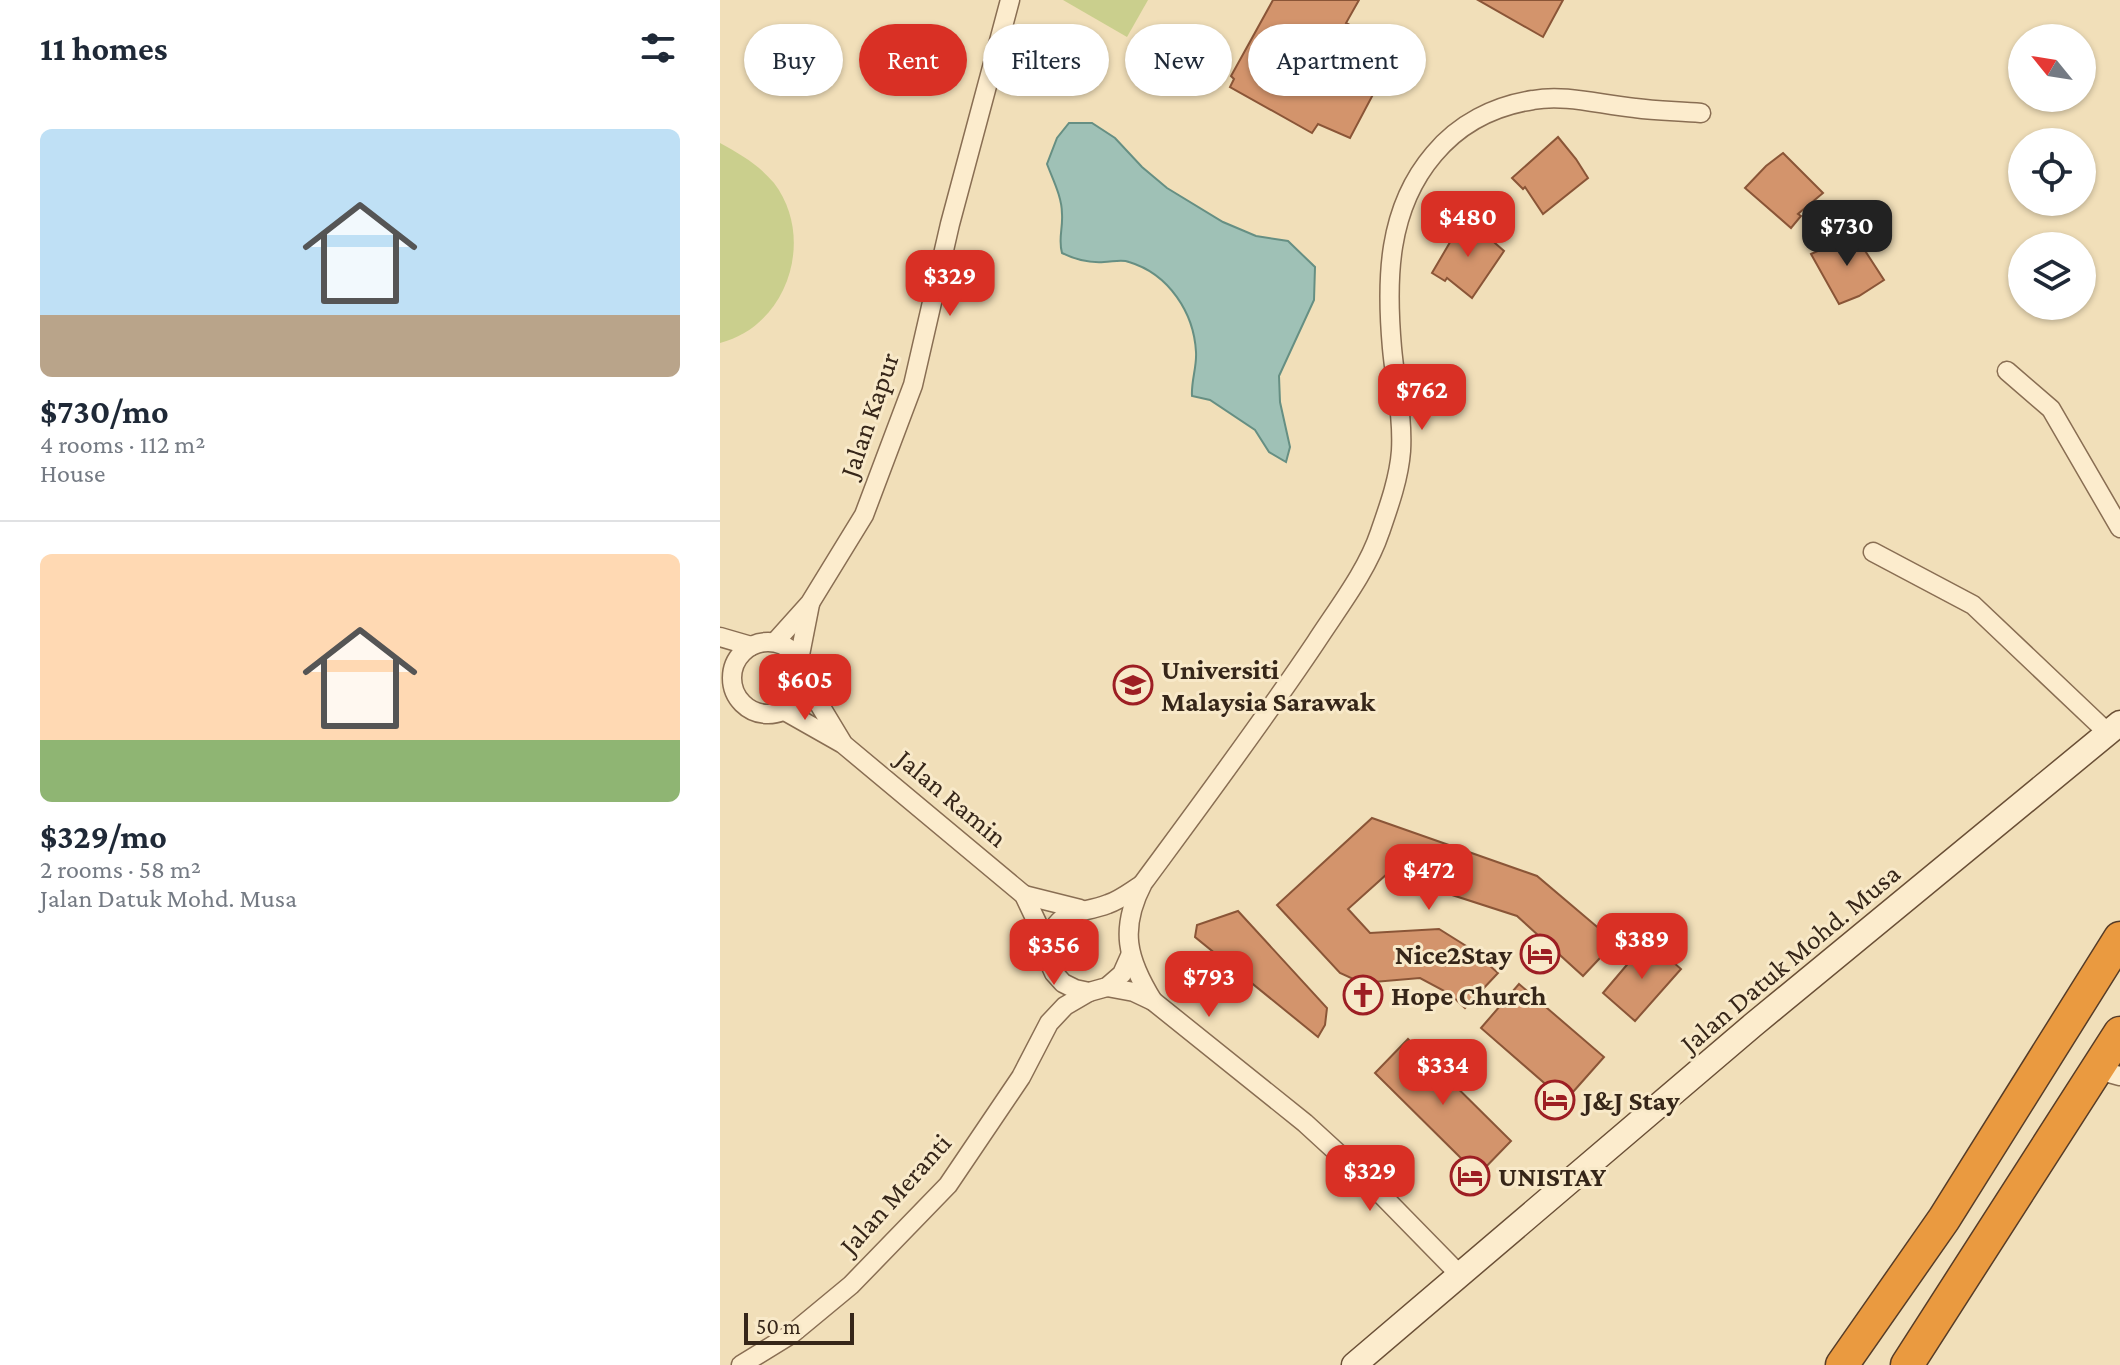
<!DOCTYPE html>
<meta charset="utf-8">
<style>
body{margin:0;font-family:"Crimson Pro",serif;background:#f2f2f3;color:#1f2937;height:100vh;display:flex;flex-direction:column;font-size:30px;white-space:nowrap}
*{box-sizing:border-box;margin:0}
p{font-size:26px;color:#747a83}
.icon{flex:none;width:44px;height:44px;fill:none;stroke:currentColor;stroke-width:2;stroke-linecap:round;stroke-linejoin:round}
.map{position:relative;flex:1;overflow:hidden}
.details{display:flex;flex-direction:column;background:#fff;width:720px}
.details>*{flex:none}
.guide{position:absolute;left:24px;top:24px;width:760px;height:72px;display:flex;gap:16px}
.needle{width:52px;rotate:300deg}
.fabs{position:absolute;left:1288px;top:24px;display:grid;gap:16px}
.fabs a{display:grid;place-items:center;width:88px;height:88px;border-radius:50%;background:#fff;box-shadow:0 2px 6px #0004;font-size:40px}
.scale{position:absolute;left:24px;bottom:20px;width:110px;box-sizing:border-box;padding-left:8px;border:4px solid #362619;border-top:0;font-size:22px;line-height:28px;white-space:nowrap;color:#362619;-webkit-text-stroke:6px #f8e9c9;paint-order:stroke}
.price{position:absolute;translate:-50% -68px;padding:0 18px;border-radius:16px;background:#d93025;color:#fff;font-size:26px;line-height:52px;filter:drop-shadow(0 2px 4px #0008)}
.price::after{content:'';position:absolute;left:50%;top:48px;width:24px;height:18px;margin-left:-12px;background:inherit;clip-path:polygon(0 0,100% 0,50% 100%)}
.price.on{background:#222;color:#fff}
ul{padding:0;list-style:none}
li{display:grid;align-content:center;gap:16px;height:424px;padding:0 40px}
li+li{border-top:2px solid #e0e1e3}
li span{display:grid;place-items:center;height:248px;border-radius:12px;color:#555}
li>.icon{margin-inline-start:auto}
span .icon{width:144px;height:144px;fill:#fffc;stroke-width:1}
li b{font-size:34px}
h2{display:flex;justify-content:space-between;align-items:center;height:96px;padding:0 40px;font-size:34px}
.chip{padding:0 28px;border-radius:36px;background:#fff;box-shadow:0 2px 6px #0004;font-size:28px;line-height:72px}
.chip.on{background:#d93025;color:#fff}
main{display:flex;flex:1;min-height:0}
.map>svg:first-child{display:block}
.green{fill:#cacf8d}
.water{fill:#9fc1b6;stroke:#668f83;stroke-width:2}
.building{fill:#d3946c;stroke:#8a5537;stroke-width:2}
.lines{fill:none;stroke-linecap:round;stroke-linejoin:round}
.street-casing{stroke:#896e53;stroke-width:21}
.secondary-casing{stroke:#6a4f36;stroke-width:27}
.highway-casing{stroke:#563c28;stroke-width:35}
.street{stroke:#fceccd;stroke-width:18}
.secondary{stroke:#fceccd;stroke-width:24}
.highway{stroke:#ea9a40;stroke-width:32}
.labels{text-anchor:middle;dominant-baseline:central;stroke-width:6;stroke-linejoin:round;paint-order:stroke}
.street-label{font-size:28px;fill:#362619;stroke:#f8e9c9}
.poi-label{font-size:28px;font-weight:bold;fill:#362619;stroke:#f8e9c9;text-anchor:start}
</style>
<main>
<section class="details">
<h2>11 homes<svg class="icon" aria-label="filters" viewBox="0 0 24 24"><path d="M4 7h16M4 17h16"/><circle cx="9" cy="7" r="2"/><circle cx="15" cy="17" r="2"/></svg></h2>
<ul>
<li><span style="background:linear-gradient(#bfe0f5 75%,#b9a48a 0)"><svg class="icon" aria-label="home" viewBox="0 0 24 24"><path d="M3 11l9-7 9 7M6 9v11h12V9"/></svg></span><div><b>$730/mo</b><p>4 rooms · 112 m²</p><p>House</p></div></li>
<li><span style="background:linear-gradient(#ffd9b3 75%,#8fb573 0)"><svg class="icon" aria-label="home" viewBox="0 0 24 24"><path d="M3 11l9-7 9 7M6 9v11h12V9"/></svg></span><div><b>$329/mo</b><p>2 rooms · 58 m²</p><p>Jalan Datuk Mohd. Musa</p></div></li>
</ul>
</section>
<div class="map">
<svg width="1400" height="1365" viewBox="0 0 1400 1365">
<rect width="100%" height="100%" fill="#f1dfb9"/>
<g class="green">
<path d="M343 0H428L407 37Z"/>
<path d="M0 143C20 154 39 165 54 183 96 238 68 326 0 343Z"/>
</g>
<path class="water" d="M349 123H372L395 138 422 167 447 188 503 222 536 236 568 241 595 267 594 300 559 376 560 402 570 447 566 462 549 452 535 430 490 400 472 396C471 381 477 367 476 352 474 313 449 274 409 262 402 259 392 262 384 262 369 263 356 260 342 253 338 239 343 229 342 214 342 197 333 180 327 164L337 138Z"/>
<g class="building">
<path d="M553 0H639L626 23 646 34 638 54 667 68 630 138 598 124 592 133 510 87 514 79 511 76Z"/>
<path d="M758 0H843L823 37Z"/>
<path d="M838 137 856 159 868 178 823 214 805 187 803 189 792 178Z"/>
<path d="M1063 153 1103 193 1078 214 1081 216 1071 228 1025 188 1046 166Z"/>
<path d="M743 220 767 236 784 251 752 298 727 278 725 281 712 273Z"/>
<path d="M1131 229 1164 280 1139 296 1119 304 1091 254 1120 241 1119 238Z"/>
<path d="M652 818 817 876 895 942 863 976 797 916 667 874 628 909 650 933 719 929 751 949 778 973 745 1008 730 994 700 978 642 983 620 973 557 905Z"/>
<path d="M518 911 607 1008 605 1025 598 1037 475 937 477 925Z"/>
<path d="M928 940 961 969 915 1021 883 993Z"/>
<path d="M799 984 884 1057 845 1101 761 1028Z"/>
<path d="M688 1039 791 1141 758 1175 655 1073Z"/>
</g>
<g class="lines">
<defs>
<g id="street">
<path d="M1287 371 1331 409 1400 528"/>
<path d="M1153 552 1253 605 1388 733"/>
<path d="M0 637 31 646"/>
<path d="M55 642 90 603 144 515 193 385 230 224 290 0"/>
<circle cx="48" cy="678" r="36"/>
<path d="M79 660 90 604"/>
<path d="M84 679 122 742"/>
<path d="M63 710 123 744 304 895 321 931 329 962 334 973 343 983 355 989 369 992 387 987 402 974 410 956"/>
<path d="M304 895 360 909"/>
<path d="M327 949C335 907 356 916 388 904 400 900 410 892 421 885"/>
<path d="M387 987 414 992 433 1001 585 1123 645 1178 741 1276"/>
<path d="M433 1001C407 959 399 929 423 883 482 803 541 724 596 642 618 608 647 571 660 532 669 506 679 478 681 451 683 416 675 382 672 348 666 280 667 209 714 154 739 124 774 106 813 100 846 94 881 105 915 108 937 111 959 111 981 113"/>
<path d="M1378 1070 1400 1076"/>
<path d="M21 1365 73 1333 131 1285 228 1185 301 1077 329 1023 345 1006 369 992"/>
</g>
<path id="secondary" d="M634 1365 1033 1025 1400 723"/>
<g id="highway">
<path d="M1122 1365 1224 1219 1400 938"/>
<path d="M1187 1365 1400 1033"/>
</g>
</defs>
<use href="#street" class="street-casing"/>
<use href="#secondary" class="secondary-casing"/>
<use href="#highway" class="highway-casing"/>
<use href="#street" class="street"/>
<use href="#secondary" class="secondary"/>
<use href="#highway" class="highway"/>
</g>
<defs>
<symbol id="university-ring" viewBox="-11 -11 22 22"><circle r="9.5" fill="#f8e9c9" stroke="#9d1e23" stroke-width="1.5"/><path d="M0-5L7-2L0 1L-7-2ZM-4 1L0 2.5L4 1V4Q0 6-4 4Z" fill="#9d1e23"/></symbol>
<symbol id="hotel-ring" viewBox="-11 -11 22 22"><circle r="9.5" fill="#f8e9c9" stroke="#9d1e23" stroke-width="1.5"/><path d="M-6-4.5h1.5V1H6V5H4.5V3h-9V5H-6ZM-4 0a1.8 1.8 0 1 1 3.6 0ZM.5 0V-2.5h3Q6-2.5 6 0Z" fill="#9d1e23"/></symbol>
<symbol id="church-ring" viewBox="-11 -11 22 22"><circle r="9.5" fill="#f8e9c9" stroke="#9d1e23" stroke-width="1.5"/><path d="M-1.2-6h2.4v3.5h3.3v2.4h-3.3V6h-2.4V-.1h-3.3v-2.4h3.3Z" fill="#9d1e23"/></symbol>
</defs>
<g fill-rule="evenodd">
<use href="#university-ring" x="391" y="663" width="44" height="44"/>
<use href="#hotel-ring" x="798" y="932" width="44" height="44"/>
<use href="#church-ring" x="621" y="973" width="44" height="44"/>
<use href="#hotel-ring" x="813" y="1078" width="44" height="44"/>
<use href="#hotel-ring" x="728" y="1154" width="44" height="44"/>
</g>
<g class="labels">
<g class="street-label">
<text transform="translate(149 415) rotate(-71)">Jalan Kapur</text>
<text transform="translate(232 798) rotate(40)">Jalan Ramin</text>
<text transform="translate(1070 958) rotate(-40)">Jalan Datuk Mohd. Musa</text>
<text transform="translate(175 1194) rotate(-48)">Jalan Meranti</text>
</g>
<g class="poi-label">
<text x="441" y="669">Universiti<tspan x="441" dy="32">Malaysia Sarawak</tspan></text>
<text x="792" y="954" text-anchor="end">Nice2Stay</text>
<text x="671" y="995">Hope Church</text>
<text x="863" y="1100">J&amp;J Stay</text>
<text x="778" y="1176">UNISTAY</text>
</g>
</g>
</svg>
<div class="fabs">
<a><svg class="needle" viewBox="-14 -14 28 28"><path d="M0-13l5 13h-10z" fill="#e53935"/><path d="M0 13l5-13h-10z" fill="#747a83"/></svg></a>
<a><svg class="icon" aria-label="locate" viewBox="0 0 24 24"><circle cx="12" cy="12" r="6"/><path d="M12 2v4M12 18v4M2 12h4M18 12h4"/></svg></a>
<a><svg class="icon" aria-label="layers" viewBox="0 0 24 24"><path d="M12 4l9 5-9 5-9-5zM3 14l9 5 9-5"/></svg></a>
</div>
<div class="scale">50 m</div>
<b class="price" style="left:748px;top:259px">$480</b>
<b class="price on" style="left:1127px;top:268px">$730</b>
<b class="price" style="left:230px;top:318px">$329</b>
<b class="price" style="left:702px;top:432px">$762</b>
<b class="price" style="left:85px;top:722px">$605</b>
<b class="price" style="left:709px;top:912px">$472</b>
<b class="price" style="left:922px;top:981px">$389</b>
<b class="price" style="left:334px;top:987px">$356</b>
<b class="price" style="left:489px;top:1019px">$793</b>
<b class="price" style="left:723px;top:1107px">$334</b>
<b class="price" style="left:650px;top:1213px">$329</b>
<div class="guide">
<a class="chip">Buy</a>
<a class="chip on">Rent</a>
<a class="chip">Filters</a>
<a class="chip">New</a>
<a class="chip">Apartment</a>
</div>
</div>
</main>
